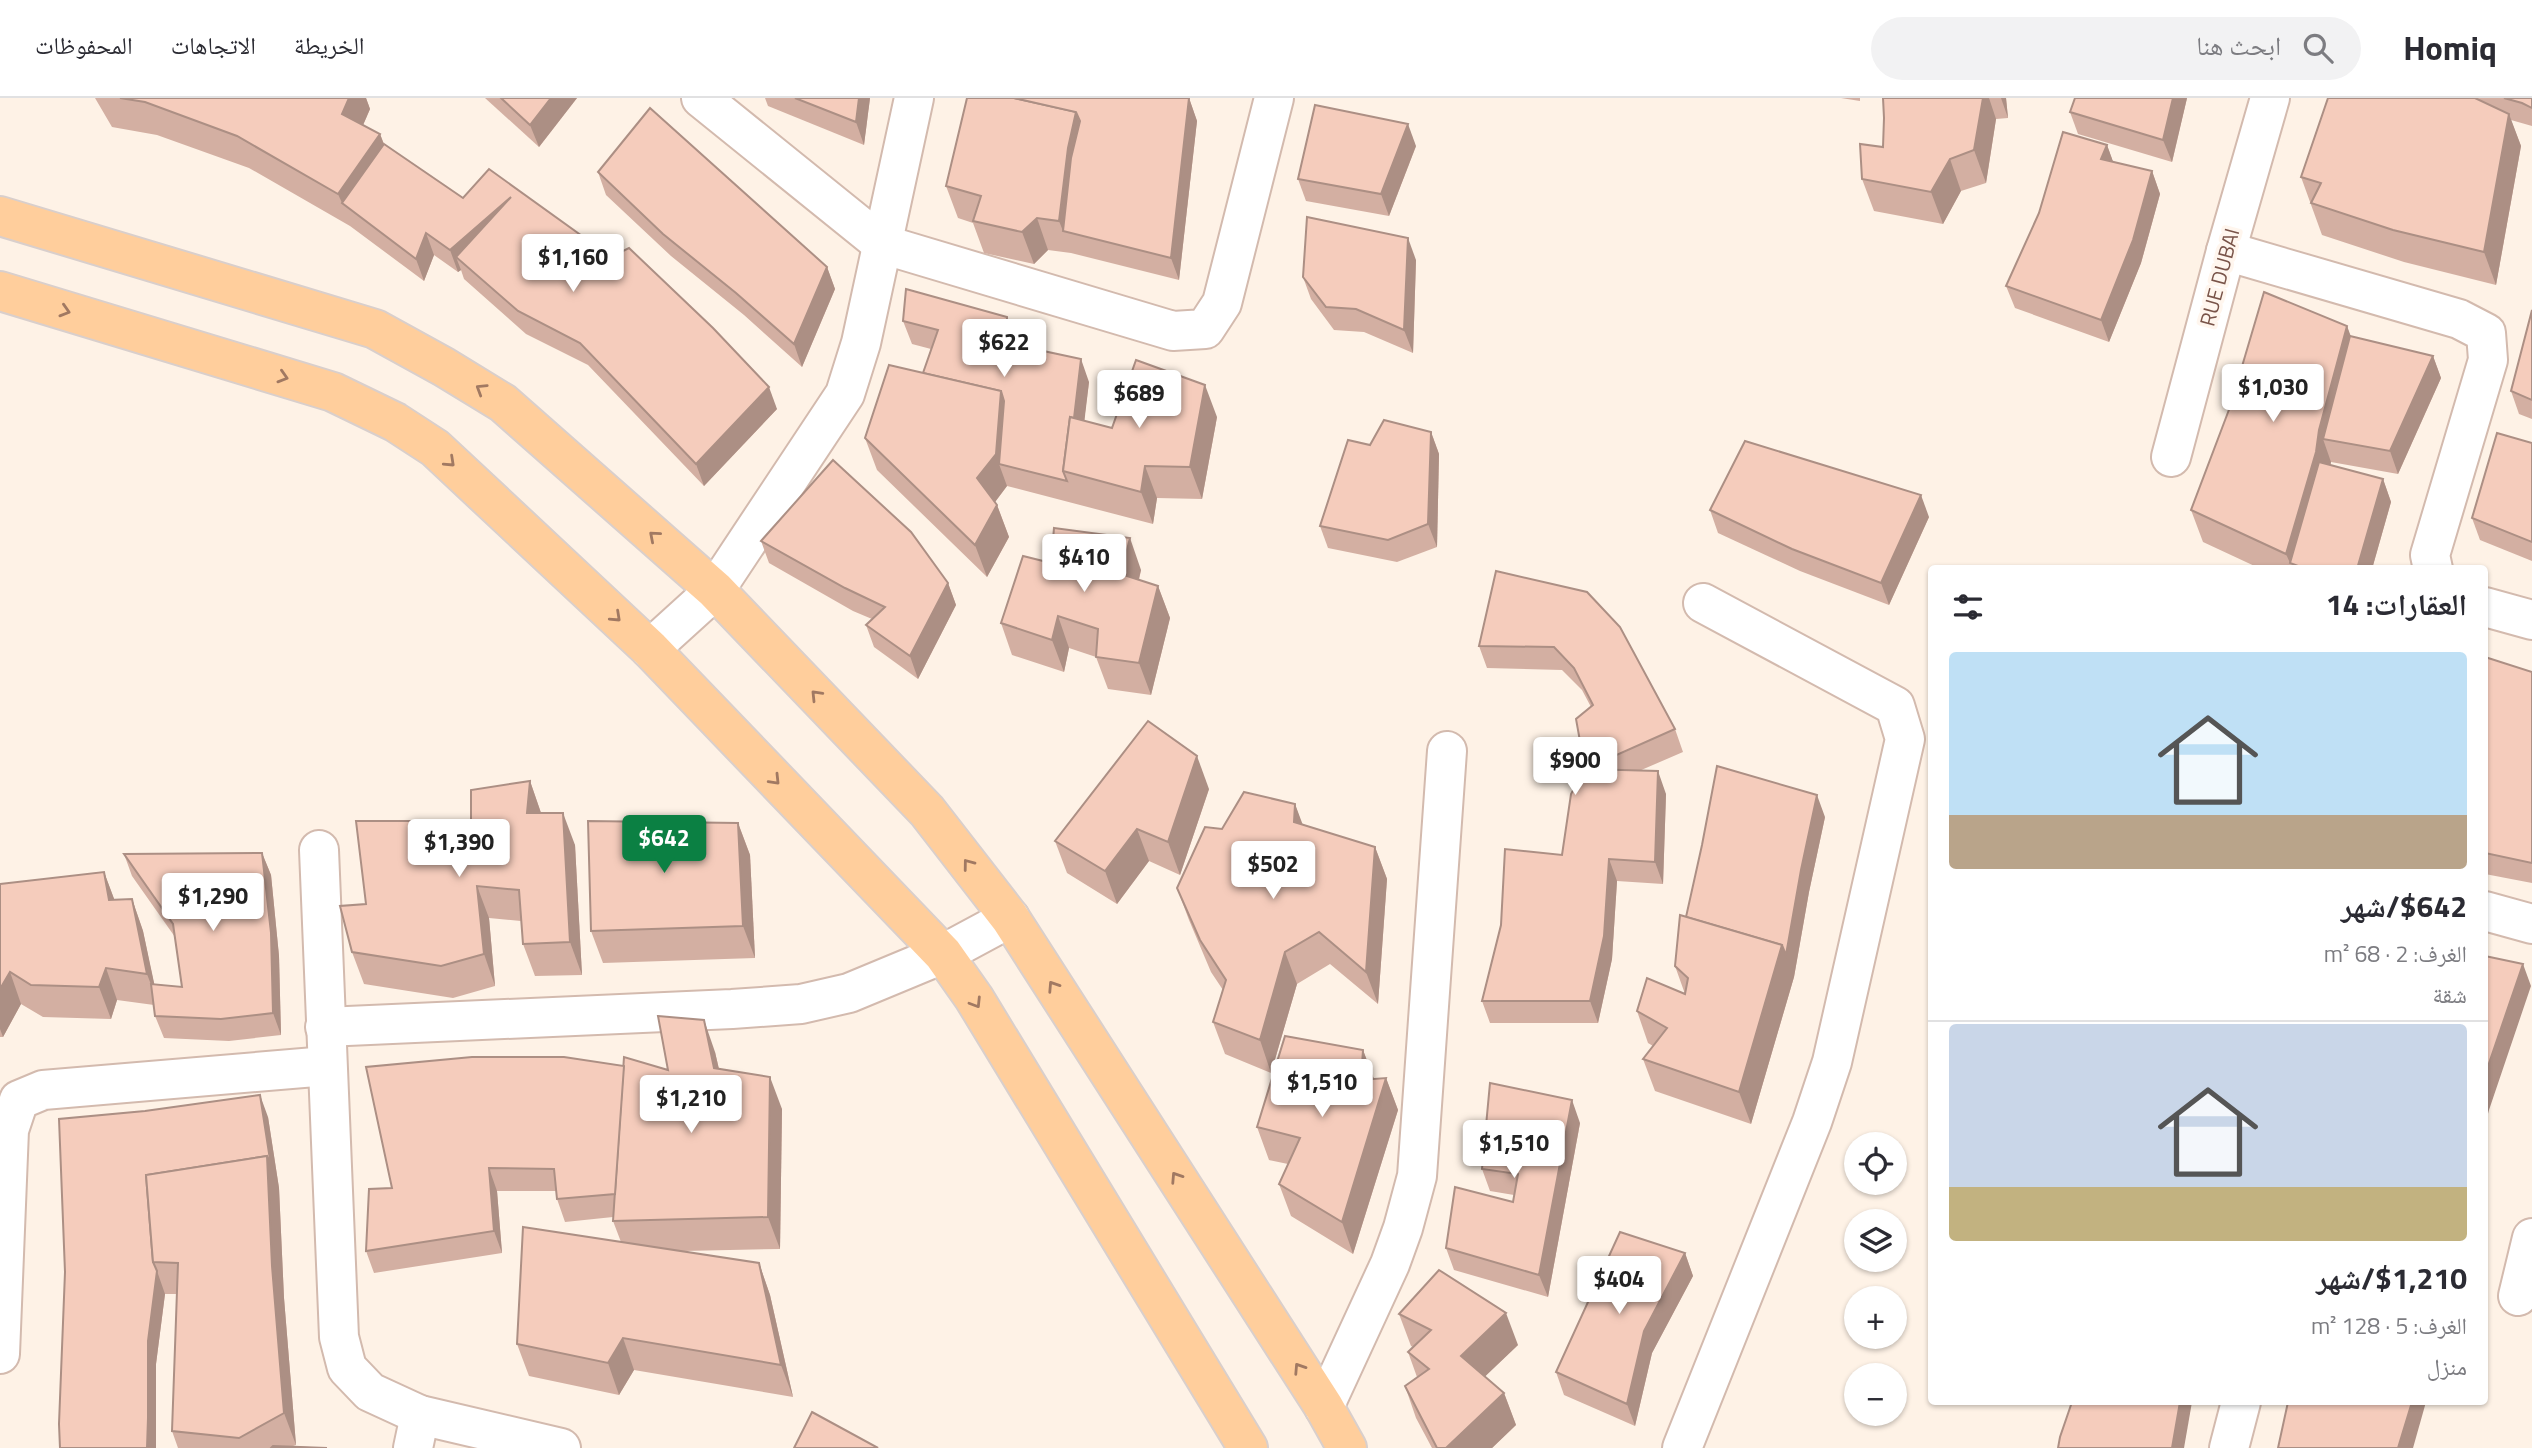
<!DOCTYPE html>
<html lang="ar">
<meta charset="utf-8">
<style>
body{margin:0;font-family:"Titillium Web","Noto Naskh Arabic",sans-serif;background:#f2f2f3;color:#2b2b33;direction:rtl;height:100vh;display:flex;flex-direction:column;font-size:26px;white-space:nowrap}
*{box-sizing:border-box;margin:0}
p{font-size:23px;color:#7c7c81}
.icon{flex:none;width:38px;height:38px;fill:none;stroke:currentColor;stroke-width:2;stroke-linecap:round;stroke-linejoin:round}
.map{position:relative;flex:1;overflow:hidden;direction:ltr}
.details{position:absolute;left:1928px;top:467px;width:560px;height:840px;display:flex;flex-direction:column;background:#fff;border-radius:7px;box-shadow:0 2px 5px #0004;direction:rtl}
.details>*{flex:none}
.buttons{position:absolute;left:1844px;top:1034px;display:grid;gap:14px}
.buttons a{display:grid;place-items:center;width:63px;height:63px;border-radius:50%;background:#fff;box-shadow:0 2px 5px #0004;font-size:35px}
.price{position:absolute;translate:-50% -60px;padding:0 16px;border-radius:7px;background:#fff;color:#222;font-size:23px;line-height:46px;filter:drop-shadow(0 2px 4px #0008)}
.price::after{content:'';position:absolute;left:50%;top:42px;width:21px;height:16px;margin-left:-10px;background:inherit;clip-path:polygon(0 0,100% 0,50% 100%)}
.price.active{background:#0b8043;color:#fff}
ul{padding:0;list-style:none}
li{display:grid;align-content:center;gap:14px;height:371px;padding:0 21px}
li+li{border-top:2px solid #e1e1e2}
li span{display:grid;place-items:center;height:217px;border-radius:7px;color:#555}
li>.icon{margin-inline-start:auto}
span .icon{width:126px;height:126px;fill:#fffc;stroke-width:1}
li b{font-size:30px}
h2{display:flex;justify-content:space-between;align-items:center;height:84px;padding:0 21px;font-size:30px}
header{display:flex;align-items:center;gap:42px;box-sizing:border-box;height:98px;padding:0 35px;background:#fff;border-bottom:2px solid #e1e1e2}
header strong{font-size:33px}
nav{display:flex;gap:38px;margin-inline-start:auto;font-size:24px}
.search{width:490px;height:63px;background:#f2f2f3;display:flex;align-items:center;gap:18px;box-sizing:border-box;padding:0 24px;border-radius:38px;color:#7c7c81;font-size:26px}
.map>svg:first-child{display:block}
.lines{fill:none;stroke-linecap:round;stroke-linejoin:round}
.minor-casing{stroke:#d3baae;stroke-width:42}
.primary-casing{stroke:#d9cfcc;stroke-width:42}
.minor{stroke:#fff;stroke-width:38}
.primary{stroke:#ffce9c;stroke-width:38}
.wall{fill:#d3afa2}
.shaded-wall{fill:#ac8f84}
.building{fill:#f5ccbc;stroke:#ac8f84;stroke-width:2}
.oneway{stroke:#a17962}
.labels{text-anchor:middle;dominant-baseline:central;stroke-width:7;stroke-linejoin:round;paint-order:stroke}
.street-label{font-size:21px;fill:#795449;stroke:#fff6ee}
</style>
<header>
<strong>Homiq</strong>
<div class="search"><svg class="icon" aria-label="search" viewBox="0 0 24 24"><circle cx="10" cy="10" r="6"/><path d="M15 15l6 6"/></svg>ابحث هنا</div>
<nav><a>الخريطة</a><a>الاتجاهات</a><a>المحفوظات</a></nav>
</header>
<div class="map">
<svg width="2532" height="1350" viewBox="0 0 2532 1350">
<rect width="100%" height="100%" fill="#fef2e6"/>
<g class="lines">
<defs>
<g id="minor">
<path d="M701 0 882 146 1173 233 1205 231 1222 205 1274 0"/>
<path d="M2226 153 2459 221 2486 235 2488 262 2430 457 2433 471"/>
<path d="M2171 359 2226 153 2270 0"/>
<path d="M2485 509 2532 522"/>
<path d="M650 551 715 492 845 296 861 245 914 0"/>
<path d="M319 752 339 1239 347 1270 370 1294 420 1317 413 1350"/>
<path d="M2485 813 2532 826"/>
<path d="M325 929 732 911 801 906 849 895 943 856 1010 820"/>
<path d="M2518 1198 2532 1140"/>
<path d="M0 1256 9 1032 19 1002 43 992 327 968"/>
<path d="M1324 1309 1390 1166 1403 1130 1417 1078 1447 653"/>
<path d="M420 1317 561 1350"/>
<path d="M1682 1350 1812 1024 1832 964 1905 641 1895 608 1703 505"/>
<path d="M2229 1350 2241 1304"/>
</g>
<g id="primary">
<path d="M0 118 375 231 444 269 503 305 715 492 927 713 1010 820 1324 1309 1347 1350"/>
<path d="M0 193 333 294 395 324 435 350 650 551 943 856 974 900 1248 1350"/>
</g>
</defs>
<use href="#minor" class="minor-casing"/>
<use href="#primary" class="primary-casing"/>
<use href="#minor" class="minor"/>
<use href="#primary" class="primary"/>
</g>
<g class="wall">
<path d="M95 0H366L370 11 363 27 380 36 384 46 463 100 605 162 777 311 704 388 588 267 526 236 464 181 461 172 458 174 434 157 424 183 350 128 249 70 157 37 112 29Z"/>
<path d="M485 0H577L539 49Z"/>
<path d="M765 0H870L864 47 768 8Z"/>
<path d="M1189 0 1197 23 1179 182 1071 155 1048 152 1034 166 984 155 973 125 958 120 946 88Z"/>
<path d="M1841 0H1860V3Z"/>
<path d="M1883 0H2006L2008 20 1996 21 1986 85 1961 93 1943 126 1874 113 1862 81 1883 49 1884 20Z"/>
<path d="M2075 0H2187L2172 64 2078 36 2070 14Z"/>
<path d="M2328 0H2532V28L2511 22 2521 48 2496 187 2404 164 2322 137 2301 79Z"/>
<path d="M2107 47 2113 64 2152 73 2160 96 2141 165 2109 244 2015 210 2006 188Z"/>
<path d="M1416 48 1389 118 1306 103 1298 81Z"/>
<path d="M598 74 827 169 835 191 802 269 744 217 671 158 606 97Z"/>
<path d="M1416 162 1413 255 1364 234 1334 232 1311 201 1303 179Z"/>
<path d="M2532 212V321L2519 316 2511 293Z"/>
<path d="M1007 219 1015 242V247L1089 284 1084 323 1112 330 1217 319 1202 401 1157 400 1153 426 1007 388 995 404 997 407 1009 439 987 479 877 372 865 340 923 275 931 251 912 246 903 223Z"/>
<path d="M2347 228 2350 238 2433 258 2441 280 2398 376 2331 364 2330 367 2383 381 2391 404 2372 471H2261L2203 444 2191 412Z"/>
<path d="M1431 334 1439 356 1437 449 1397 464 1328 450 1320 428 1370 347Z"/>
<path d="M2532 345V463L2480 442 2472 420Z"/>
<path d="M1710 412 1929 419 1889 507 1800 473 1718 435Z"/>
<path d="M761 443 948 485 956 507 918 581 874 549 866 527 872 521 853 513 769 465Z"/>
<path d="M1051 465 1141 472 1139 482 1158 488 1170 520 1151 597 1108 591 1096 559 1069 550 1064 574 1012 557 1001 525Z"/>
<path d="M1496 473 1675 631 1683 654 1639 673 1666 696 1663 786 1617 783 1612 861 1598 925H1490L1482 903 1562 757 1585 671 1591 609 1582 592 1562 572 1487 570 1479 548Z"/>
<path d="M2485 559 2532 574V785L2485 776Z"/>
<path d="M530 683 541 715 575 747 582 877 535 878 523 846 521 823 489 820 495 888 453 900 364 886 352 854 366 806 471 723Z"/>
<path d="M1209 691 1180 777 1149 763 1117 806 1067 775 1055 743Z"/>
<path d="M1295 706 1302 727 1375 749 1387 781 1378 906 1330 866 1297 886 1271 975 1225 956 1213 924 1223 892 1211 874 1189 822 1177 790 1222 731Z"/>
<path d="M1825 719 1809 794 1794 879 1751 1026 1655 993 1643 961 1653 948 1648 945 1637 913 1685 896 1675 868 1686 819Z"/>
<path d="M738 725 750 757 755 860 603 865 591 833Z"/>
<path d="M262 755 271 777 279 858 281 937 229 943 164 940 155 918 154 907 117 902 111 921 43 919 21 906 3 939H0V786L104 774 114 801H132L143 833 154 886 182 889 175 839 132 778 124 756Z"/>
<path d="M1363 952 1374 981 1386 980 1398 1012 1353 1156 1291 1118 1279 1086 1288 1066 1269 1062 1257 1029Z"/>
<path d="M715 954 719 971 782 1011 780 1151 683 1153 759 1165 770 1197 793 1299 634 1272 619 1297 529 1278 517 1246 621 1144 613 1123V1119L565 1124 557 1101 556 1093H497L502 1155 374 1175 366 1153 624 968 668 972Z"/>
<path d="M268 1019 279 1090 284 1200 296 1347 293 1348 327 1350H178L172 1333 177 1196H165L156 1266 65 1174Z"/>
<path d="M1580 1025 1548 1199 1454 1172 1446 1150 1513 1104 1514 1097 1490 1093 1482 1071Z"/>
<path d="M1685 1155 1693 1178 1652 1255 1635 1328 1564 1297 1556 1274Z"/>
<path d="M1399 1216 1518 1247 1485 1278 1504 1295 1516 1327 1492 1350H1432L1416 1320 1405 1288 1417 1279 1408 1254 1413 1249 1411 1248Z"/>
</g>
<g class="shaded-wall">
<path d="M349 0H366L370 11 354 48 342 16Z"/>
<path d="M551 0H577L539 49 530 27Z"/>
<path d="M859 0H870L864 47 856 24Z"/>
<path d="M1189 0 1197 23 1179 182 1171 160Z"/>
<path d="M1983 0H1989L1996 21 1986 85 1974 52Z"/>
<path d="M2001 0H2006L2008 20Z"/>
<path d="M2173 0H2187L2172 64 2163 42Z"/>
<path d="M1076 14 1088 46 1063 133 1059 123 1068 50Z"/>
<path d="M2509 16 2521 48 2496 187 2484 154Z"/>
<path d="M1408 26 1416 48 1389 118 1381 96Z"/>
<path d="M380 36 392 68 342 105 338 96Z"/>
<path d="M2107 47 2115 69 2101 61Z"/>
<path d="M1950 61 1961 93 1943 126 1931 94Z"/>
<path d="M2152 73 2160 96 2141 165 2109 244 2101 222Z"/>
<path d="M511 99 456 159 461 172 458 174 450 152Z"/>
<path d="M1037 120 1048 152 1034 166 1022 134Z"/>
<path d="M426 135 434 157 424 183 416 161Z"/>
<path d="M1408 140 1416 162 1413 255 1404 232Z"/>
<path d="M827 169 835 191 802 269 794 246Z"/>
<path d="M1007 219 1015 242 1014 267 1006 245Z"/>
<path d="M2347 228 2359 260 2323 341 2331 364 2327 386 2290 465 2286 456Z"/>
<path d="M2433 258 2441 280 2398 376 2390 353Z"/>
<path d="M1081 261 1089 284 1078 377 1068 374Z"/>
<path d="M1205 287 1217 319 1202 401 1190 369Z"/>
<path d="M769 289 777 311 704 388 696 366Z"/>
<path d="M1001 293 1012 325 999 366 1007 388 989 412 977 380Z"/>
<path d="M1431 334 1439 356 1437 449 1428 426Z"/>
<path d="M1145 368 1157 400 1153 426 1141 394Z"/>
<path d="M2383 381 2391 404 2372 471H2357Z"/>
<path d="M1921 397 1929 419 1889 507 1881 485Z"/>
<path d="M997 407 1009 439 987 479 975 447Z"/>
<path d="M1130 440 1141 472 1132 508 1121 476Z"/>
<path d="M948 485 956 507 918 581 910 558Z"/>
<path d="M1158 488 1170 520 1151 597 1139 565Z"/>
<path d="M1058 518 1069 550 1064 574 1052 542Z"/>
<path d="M1197 658 1209 691 1180 777 1168 744Z"/>
<path d="M1658 673 1666 696 1663 786 1655 764Z"/>
<path d="M530 683 541 715H527Z"/>
<path d="M1817 697 1825 719 1809 794 1794 879 1751 1026 1739 994 1801 772Z"/>
<path d="M1295 706 1307 738 1294 724Z"/>
<path d="M563 715 575 747 582 877 570 844Z"/>
<path d="M738 725 750 757 755 860 743 828Z"/>
<path d="M1137 731 1149 763 1117 806 1105 773Z"/>
<path d="M1375 749 1387 781 1378 906 1366 874Z"/>
<path d="M262 755 271 777 279 858 281 937 273 915Z"/>
<path d="M1609 761 1617 783 1612 861 1598 925 1590 903Z"/>
<path d="M104 774 116 806 109 802Z"/>
<path d="M477 788 489 820 495 888 484 856Z"/>
<path d="M132 801 143 833 159 908 147 876Z"/>
<path d="M1285 854 1297 886 1271 975 1260 942Z"/>
<path d="M2523 866 2531 888 2489 1012 2485 1027V977Z"/>
<path d="M106 870 117 902 111 921 99 889Z"/>
<path d="M10 874 21 906 3 939 0 931V891Z"/>
<path d="M704 922 715 954 726 1002 714 970Z"/>
<path d="M1363 952 1375 984 1361 982Z"/>
<path d="M770 979 782 1011 780 1151 768 1119Z"/>
<path d="M1386 980 1398 1012 1353 1156 1342 1124Z"/>
<path d="M260 997 268 1019 279 1090 284 1200 296 1347 284 1315 272 1168Z"/>
<path d="M1572 1002 1580 1025 1548 1199 1539 1177Z"/>
<path d="M489 1070 497 1093 502 1155 494 1133Z"/>
<path d="M1685 1155 1693 1178 1652 1255 1635 1328 1627 1306 1644 1233Z"/>
<path d="M759 1165 770 1197 793 1299 781 1267Z"/>
<path d="M157 1173 165 1196 156 1266V1350H147L148 1243Z"/>
<path d="M1506 1215 1518 1247 1473 1290 1461 1258Z"/>
<path d="M623 1240 634 1272 619 1297 608 1265Z"/>
<path d="M1504 1295 1516 1327 1492 1350H1446Z"/>
<path d="M2180 1304H2192L2184 1350H2172Z"/>
<path d="M2412 1304H2426L2413 1350H2398Z"/>
</g>
<g class="building">
<path d="M120 0H349L342 16 380 36 338 96 237 38 145 4Z"/>
<path d="M501 0H551L530 27Z"/>
<path d="M795 0H859L856 24Z"/>
<path d="M967 0H1014L1076 14 1068 50 1059 123 1037 120 1022 134 973 123 981 98 946 88Z"/>
<path d="M1014 0H1189L1171 160 1063 133 1071 60 1080 23 1076 14Z"/>
<path d="M1883 0H1983L1974 52 1950 61 1931 94 1862 81 1860 46 1883 49 1884 20Z"/>
<path d="M2075 0H2173L2163 42 2070 14Z"/>
<path d="M2328 0H2475L2509 16 2484 154 2393 132 2311 105 2321 85 2301 79Z"/>
<path d="M2504 0H2532V10L2522 5Z"/>
<path d="M1315 7 1408 26 1381 96 1298 81Z"/>
<path d="M650 10 827 169 794 246 736 195 663 136 598 74Z"/>
<path d="M2063 34 2107 47 2101 61 2152 73 2133 142 2101 222 2006 188 2039 115Z"/>
<path d="M384 46 463 100 489 71 589 143 605 162 629 150 713 230 769 289 696 366 580 245 518 213 456 159 511 99 450 152 426 135 416 161 342 105Z"/>
<path d="M1307 119 1408 140 1404 232 1356 211 1326 209 1303 179Z"/>
<path d="M906 191 1007 219 1006 245 1081 261 1074 320 1070 319 1063 373 1067 383 999 366 1004 303 1001 293 923 275 938 232 903 223Z"/>
<path d="M2264 194 2347 228 2319 332 2316 354 2286 456 2191 412 2230 309Z"/>
<path d="M2532 212V302L2511 293Z"/>
<path d="M2350 238 2433 258 2390 353 2323 341Z"/>
<path d="M1136 262 1205 287 1190 369 1145 368 1141 394 1063 373 1070 319 1112 330Z"/>
<path d="M889 267 1001 293 996 356 977 380 997 407 975 447 865 340Z"/>
<path d="M1384 322 1431 334 1428 426 1388 442 1320 428 1348 342 1370 347Z"/>
<path d="M2497 335 2532 345V444L2472 420Z"/>
<path d="M1745 343 1921 397 1881 485 1792 451 1710 412Z"/>
<path d="M833 362 911 434 948 485 910 558 866 527 885 509 845 490 761 443Z"/>
<path d="M2319 364 2383 381 2357 471H2306L2290 465Z"/>
<path d="M1054 430 1130 440 1121 476 1158 488 1139 565 1096 559 1098 531 1058 518 1052 542 1001 525 1023 458 1051 465Z"/>
<path d="M1496 473 1587 494 1620 529 1675 631 1585 671 1658 673 1655 764 1609 761 1604 838 1590 903H1482L1501 827 1505 751 1562 757 1571 696 1585 671 1576 621 1593 607 1574 570 1554 549 1479 548Z"/>
<path d="M2485 559 2532 574V765L2485 755Z"/>
<path d="M1148 623 1197 658 1168 744 1137 731 1105 773 1055 743Z"/>
<path d="M1717 668 1817 697 1801 772 1786 857 1782 847 1686 819 1702 747Z"/>
<path d="M530 683 527 715H563L570 844 523 846 519 792 477 788 484 856 441 868 352 854 340 808 366 806 356 723H471V692Z"/>
<path d="M1244 694 1295 706 1294 724 1375 749 1366 874 1319 834 1285 854 1260 942 1213 924 1226 882 1200 842 1177 790 1205 729 1222 731Z"/>
<path d="M588 723 738 725 743 828 591 833Z"/>
<path d="M262 755 271 835 273 915 221 921 155 918 151 886 182 889 173 826 124 756Z"/>
<path d="M104 774 109 802 132 801 147 876 106 870 99 889 31 887 10 874 0 891V786Z"/>
<path d="M1680 817 1782 847 1739 994 1643 961 1667 930 1637 913 1647 880 1685 896 1688 880 1675 868Z"/>
<path d="M2485 858 2523 866 2485 977Z"/>
<path d="M658 918 704 922 714 970 770 979 768 1119 613 1123 624 959 668 972Z"/>
<path d="M1285 938 1363 952 1361 982 1386 980 1342 1124 1279 1086 1300 1040 1257 1029Z"/>
<path d="M472 959H564L624 968 615 1096 557 1101 554 1071 489 1070 494 1133 366 1153 369 1091 392 1090 366 969Z"/>
<path d="M1490 985 1572 1002 1539 1177 1446 1150 1455 1089 1513 1104 1518 1076 1482 1071Z"/>
<path d="M260 997 271 1068 267 1058 146 1077 153 1164 157 1173 148 1243V1320L147 1350H60L59 1326 65 1174 59 1021 145 1013Z"/>
<path d="M267 1058 272 1168 284 1315 239 1340 172 1333 178 1165 153 1164 146 1077Z"/>
<path d="M523 1129 759 1165 781 1267 623 1240 608 1265 517 1246Z"/>
<path d="M1620 1134 1685 1155 1644 1233 1627 1306 1556 1274Z"/>
<path d="M1439 1172 1506 1215 1461 1258 1504 1295 1446 1350H1437L1405 1288 1429 1271 1408 1254 1431 1232 1399 1216Z"/>
<path d="M2072 1304H2180L2172 1350H2058L2060 1339Z"/>
<path d="M2288 1304H2412L2398 1350H2278Z"/>
<path d="M812 1314 878 1350H794Z"/>
<path d="M273 1348 327 1350H271Z"/>
</g>
<defs><path id="oneway-chevron" d="M-2-3.5L2.5 0L-2 3.5" fill="none" stroke-width="1.6" stroke-linecap="round" stroke-linejoin="round" transform="scale(1.75)"/></defs>
<g class="oneway">
<use href="#oneway-chevron" transform="translate(65 213) rotate(17)"/>
<use href="#oneway-chevron" transform="translate(283 279) rotate(17)"/>
<use href="#oneway-chevron" transform="translate(481 291) rotate(-148)"/>
<use href="#oneway-chevron" transform="translate(450 364) rotate(43)"/>
<use href="#oneway-chevron" transform="translate(654 438) rotate(-139)"/>
<use href="#oneway-chevron" transform="translate(616 519) rotate(43)"/>
<use href="#oneway-chevron" transform="translate(816 597) rotate(-134)"/>
<use href="#oneway-chevron" transform="translate(775 682) rotate(46)"/>
<use href="#oneway-chevron" transform="translate(968 766) rotate(-127)"/>
<use href="#oneway-chevron" transform="translate(1053 888) rotate(-123)"/>
<use href="#oneway-chevron" transform="translate(976 905) rotate(58)"/>
<use href="#oneway-chevron" transform="translate(1176 1079) rotate(-123)"/>
<use href="#oneway-chevron" transform="translate(1299 1270) rotate(-123)"/>
</g>
<g class="labels">
<g class="street-label">
<text transform="translate(2219 179) rotate(-75)">RUE DUBAI</text>
</g>
</g>
</svg>
<div class="buttons">
<a><svg class="icon" aria-label="locate" viewBox="0 0 24 24"><circle cx="12" cy="12" r="6"/><path d="M12 2v4M12 18v4M2 12h4M18 12h4"/></svg></a>
<a><svg class="icon" aria-label="layers" viewBox="0 0 24 24"><path d="M12 4l9 5-9 5-9-5zM3 14l9 5 9-5"/></svg></a>
<a>+</a>
<a>−</a>
</div>
<b class="price" style="left:573px;top:196px">$1,160</b>
<b class="price" style="left:1004px;top:281px">$622</b>
<b class="price" style="left:2273px;top:326px">$1,030</b>
<b class="price" style="left:1139px;top:332px">$689</b>
<b class="price" style="left:1084px;top:496px">$410</b>
<b class="price" style="left:1575px;top:699px">$900</b>
<b class="price active" style="left:664px;top:777px">$642</b>
<b class="price" style="left:459px;top:781px">$1,390</b>
<b class="price" style="left:1273px;top:803px">$502</b>
<b class="price" style="left:213px;top:835px">$1,290</b>
<b class="price" style="left:1322px;top:1021px">$1,510</b>
<b class="price" style="left:691px;top:1037px">$1,210</b>
<b class="price" style="left:1514px;top:1082px">$1,510</b>
<b class="price" style="left:1619px;top:1218px">$404</b>
<section class="details">
<h2>العقارات: 14<svg class="icon" aria-label="filters" viewBox="0 0 24 24"><path d="M4 7h16M4 17h16"/><circle cx="9" cy="7" r="2"/><circle cx="15" cy="17" r="2"/></svg></h2>
<ul>
<li><span style="background:linear-gradient(#bfe0f5 75%,#b9a48a 0)"><svg class="icon" aria-label="home" viewBox="0 0 24 24"><path d="M3 11l9-7 9 7M6 9v11h12V9"/></svg></span><div><b>$642/شهر</b><p>الغرف: 2 · 68 m²</p><p>شقة</p></div></li>
<li><span style="background:linear-gradient(#c9d6e8 75%,#c2b280 0)"><svg class="icon" aria-label="home" viewBox="0 0 24 24"><path d="M3 11l9-7 9 7M6 9v11h12V9"/></svg></span><div><b>$1,210/شهر</b><p>الغرف: 5 · 128 m²</p><p>منزل</p></div></li>
</ul>
</section>
</div>
